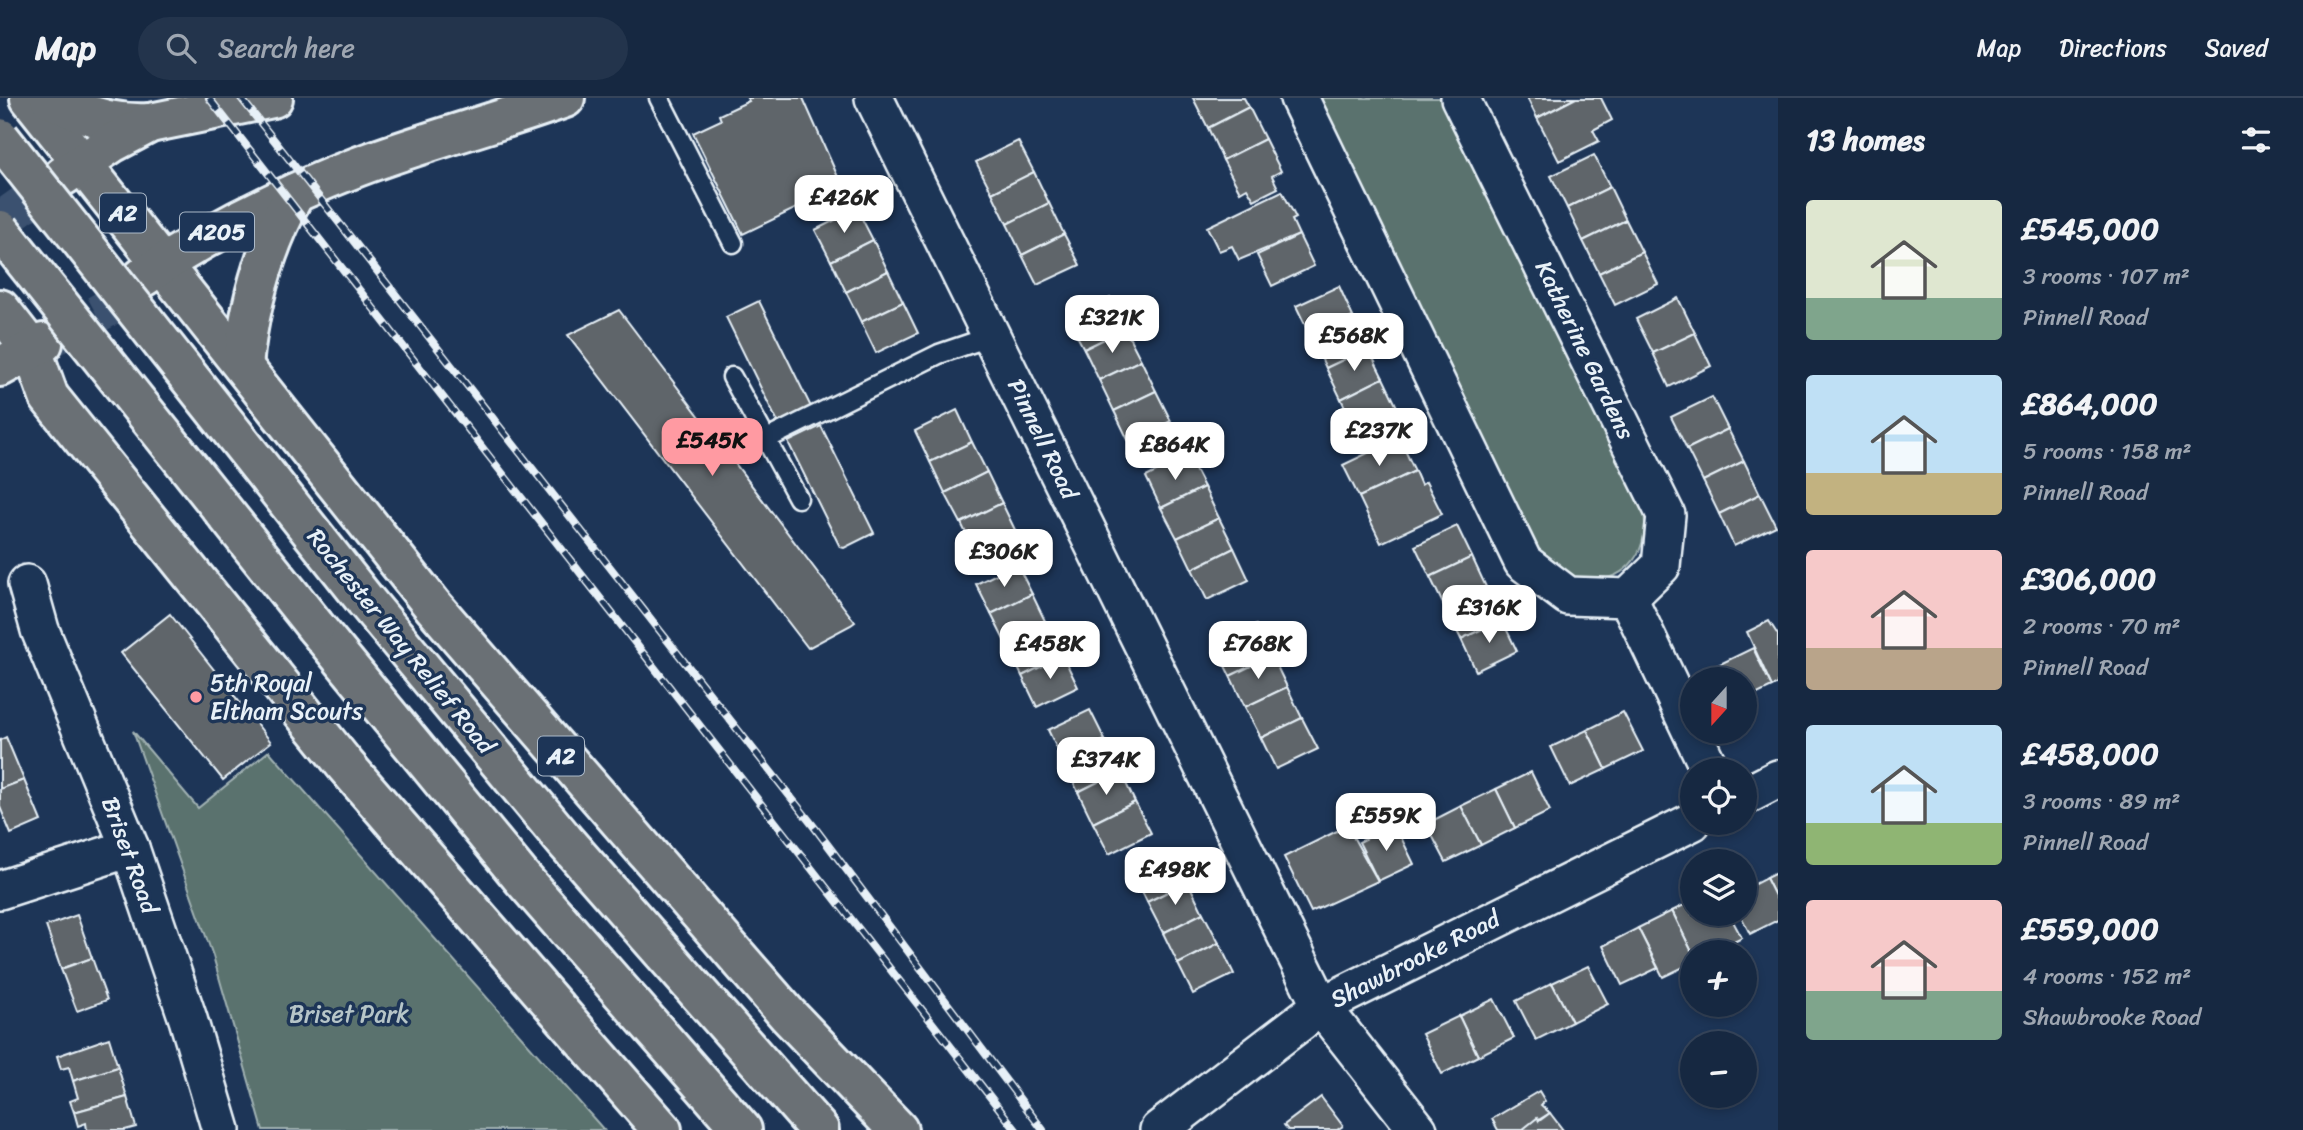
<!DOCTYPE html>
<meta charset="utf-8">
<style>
body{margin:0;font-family:Sriracha,sans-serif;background:#23344c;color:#f1f3f6;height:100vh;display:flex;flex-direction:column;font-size:26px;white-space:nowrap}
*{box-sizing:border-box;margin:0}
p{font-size:23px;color:#9ea6b1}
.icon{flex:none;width:38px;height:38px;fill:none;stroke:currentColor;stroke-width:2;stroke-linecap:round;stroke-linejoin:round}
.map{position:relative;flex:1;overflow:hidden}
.sheet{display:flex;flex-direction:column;background:#162841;width:525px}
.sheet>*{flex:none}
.needle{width:46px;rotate:201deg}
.controls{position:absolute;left:1680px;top:569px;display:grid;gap:14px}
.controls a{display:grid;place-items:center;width:77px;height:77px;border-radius:50%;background:#162841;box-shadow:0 4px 10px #0003,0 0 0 2px #35445a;font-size:35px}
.price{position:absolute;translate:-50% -60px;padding:0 16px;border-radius:14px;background:#fff;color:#222;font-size:23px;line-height:46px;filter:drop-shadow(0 2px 4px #0008)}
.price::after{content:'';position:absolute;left:50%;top:42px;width:21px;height:16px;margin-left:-10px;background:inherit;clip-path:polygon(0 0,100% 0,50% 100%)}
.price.active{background:#ff9aa2;color:#111}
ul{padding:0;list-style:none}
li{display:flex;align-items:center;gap:21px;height:175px;padding:0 28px}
li span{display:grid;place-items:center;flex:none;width:196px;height:140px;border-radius:7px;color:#555}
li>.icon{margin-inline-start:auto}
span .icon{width:84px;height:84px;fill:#fffc;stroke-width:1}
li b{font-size:30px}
h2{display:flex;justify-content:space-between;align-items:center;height:84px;padding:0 28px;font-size:30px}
header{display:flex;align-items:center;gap:42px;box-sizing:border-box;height:98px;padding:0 35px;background:#162841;border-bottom:2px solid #35445a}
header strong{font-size:33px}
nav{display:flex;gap:38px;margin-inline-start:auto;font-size:24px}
.search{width:490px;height:63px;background:#23344c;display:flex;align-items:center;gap:18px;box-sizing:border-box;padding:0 24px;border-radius:38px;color:#9ea6b1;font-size:26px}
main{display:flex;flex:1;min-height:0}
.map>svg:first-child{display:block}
.green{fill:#5a726e;stroke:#a1b2b3;stroke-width:2}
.building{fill:#5e656a;stroke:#e8f1f8;stroke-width:2}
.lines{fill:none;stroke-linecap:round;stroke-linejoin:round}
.highway-tunnel{stroke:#3b516f;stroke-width:38;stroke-dasharray:38 19;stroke-linecap:butt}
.lane-casing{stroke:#e8f1f8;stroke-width:23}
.street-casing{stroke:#e8f1f8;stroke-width:42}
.highway-casing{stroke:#e8f1f8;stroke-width:44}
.lane{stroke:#1d3557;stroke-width:18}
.street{stroke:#1d3557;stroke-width:37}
.highway{stroke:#6a7074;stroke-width:38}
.rail-casing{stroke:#e8f1f8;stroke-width:8}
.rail{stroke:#1d3557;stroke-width:5;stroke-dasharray:16;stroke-linecap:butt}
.highway-bridge-casing{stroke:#e8f1f8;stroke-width:44;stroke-linecap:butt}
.highway-bridge{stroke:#6a7074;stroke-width:38}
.poi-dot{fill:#ff9aa2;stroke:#1d3557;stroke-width:2.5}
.labels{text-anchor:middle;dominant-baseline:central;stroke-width:7;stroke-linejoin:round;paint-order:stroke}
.shield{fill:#1d3557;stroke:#abb9c8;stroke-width:2}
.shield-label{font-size:23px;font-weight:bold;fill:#e8f1f8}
.street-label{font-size:24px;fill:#e8f1f8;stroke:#1d3557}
.poi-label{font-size:24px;fill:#e8f1f8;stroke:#1d3557;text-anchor:start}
.park-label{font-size:24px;fill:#b6c5c8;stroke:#1d3557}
</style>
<header>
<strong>Map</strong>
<div class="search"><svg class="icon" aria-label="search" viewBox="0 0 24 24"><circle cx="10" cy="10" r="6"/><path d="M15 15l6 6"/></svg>Search here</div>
<nav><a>Map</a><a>Directions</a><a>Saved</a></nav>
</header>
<main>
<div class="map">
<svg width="1778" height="1032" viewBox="0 0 1778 1032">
<rect width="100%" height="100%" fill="#1d3557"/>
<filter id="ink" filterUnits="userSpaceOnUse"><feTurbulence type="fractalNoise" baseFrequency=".0143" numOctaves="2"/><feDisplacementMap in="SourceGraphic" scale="14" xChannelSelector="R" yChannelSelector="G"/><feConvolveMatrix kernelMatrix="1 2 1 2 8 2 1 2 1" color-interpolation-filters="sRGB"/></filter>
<g filter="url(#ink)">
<g class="green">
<path d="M1316 0H1443L1643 407C1652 450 1629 487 1582 481 1577 481 1569 481 1565 479 1556 475 1547 463 1540 457Z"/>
<path d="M133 633 198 710 269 653 604 1032H263L213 858Z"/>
</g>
<g class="building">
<path d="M747 0H803L842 88 743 136 693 35 721 22 719 17 749 3Z"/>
<path d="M1193 0H1244L1249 9 1208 30Z"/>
<path d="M1527 0H1576L1537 20Z"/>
<path d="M1576 0H1601L1612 22 1593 32 1599 43 1559 63 1537 20Z"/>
<path d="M1249 9 1265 41 1223 62 1208 30Z"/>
<path d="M1265 41 1281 73 1272 78 1278 90 1254 102 1247 90 1240 94 1223 62Z"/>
<path d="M1018 43 1034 74 992 95 976 64Z"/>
<path d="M1594 57 1610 89 1567 110 1551 78Z"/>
<path d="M1034 74 1049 105 1007 126 992 95Z"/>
<path d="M1610 89 1626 122 1583 143 1567 110Z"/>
<path d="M1282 93 1296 120 1292 122 1299 137 1239 162 1232 148 1219 153 1207 129Z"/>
<path d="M1049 105 1064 136 1022 157 1007 126Z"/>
<path d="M857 111 873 142 831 163 815 132Z"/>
<path d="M1626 122 1642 154 1599 175 1583 143Z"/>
<path d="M1064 136 1080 167 1037 187 1022 157Z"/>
<path d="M1299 137 1314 168 1272 188 1257 157Z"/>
<path d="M873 142 888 173 846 194 831 163Z"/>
<path d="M1642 154 1658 186 1615 207 1599 175Z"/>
<path d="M888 173 903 204 861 224 846 194Z"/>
<path d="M1339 188 1353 219 1311 239 1296 208Z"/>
<path d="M1110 200 1125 231 1084 251 1068 221Z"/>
<path d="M1678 200 1695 235 1653 255 1636 221Z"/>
<path d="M759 203 812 311 784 325 783 322 778 325 726 219Z"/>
<path d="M903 204 918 235 876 255 861 224Z"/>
<path d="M619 212 855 524 851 527 808 550 568 237Z"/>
<path d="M1353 219 1368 250 1326 270 1311 239Z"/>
<path d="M1125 231 1141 262 1099 282 1084 251Z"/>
<path d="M1695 235 1711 268 1669 289 1653 255Z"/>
<path d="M1368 250 1383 280 1341 301 1326 270Z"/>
<path d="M1141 262 1156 293 1114 313 1099 282Z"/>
<path d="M1383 280 1398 311 1356 332 1341 301Z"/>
<path d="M1156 293 1171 323 1129 344 1114 313Z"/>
<path d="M1712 299 1728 331 1687 351 1671 319Z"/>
<path d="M957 312 972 344 930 364 915 333Z"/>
<path d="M821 328 874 435 844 450 840 449 788 344Z"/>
<path d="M1728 331 1744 363 1703 383 1687 351Z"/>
<path d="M1399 340 1415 373 1359 399 1343 367Z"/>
<path d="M972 344 987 374 945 395 930 364Z"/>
<path d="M1188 358 1204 389 1161 410 1146 379Z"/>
<path d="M1744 363 1760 396 1719 416 1703 383Z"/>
<path d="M1415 373 1421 387 1426 384 1442 416 1381 445 1359 399Z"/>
<path d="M987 374 1002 405 961 425 945 395Z"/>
<path d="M1204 389 1219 420 1177 440 1161 410Z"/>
<path d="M1760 396 1776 428 1734 448 1719 416Z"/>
<path d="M1002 405 1017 436 976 456 961 425Z"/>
<path d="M1219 420 1234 450 1192 471 1177 440Z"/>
<path d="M1457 428 1472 459 1430 479 1415 448Z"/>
<path d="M1234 450 1249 482 1207 502 1192 471Z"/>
<path d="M1472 459 1487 491 1445 510 1430 479Z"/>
<path d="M1017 466 1032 496 991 516 976 486Z"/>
<path d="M1487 491 1502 522 1461 541 1445 510Z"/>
<path d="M1032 496 1047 527 1007 548 991 516Z"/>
<path d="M170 516 271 644 223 682 121 555Z"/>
<path d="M1502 522 1517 553 1476 573 1461 541Z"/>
<path d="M1769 523 1778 537V586L1772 589 1747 534Z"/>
<path d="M1047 527 1063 558 1022 578 1007 548Z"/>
<path d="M1256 527 1272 558 1230 578 1215 548Z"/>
<path d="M1753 550 1772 589 1745 602V581H1722L1716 568Z"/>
<path d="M1063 558 1078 589 1037 609 1022 578Z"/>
<path d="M1272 558 1287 589 1245 609 1230 578Z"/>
<path d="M1287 589 1302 620 1261 640 1245 609Z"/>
<path d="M1090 612 1105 642 1063 663 1048 632Z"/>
<path d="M1623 614 1643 653 1606 671 1587 632Z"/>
<path d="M1302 620 1318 651 1276 671 1261 640Z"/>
<path d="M1587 632 1606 671 1570 688 1551 649Z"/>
<path d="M6 639 24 682 0 691V642Z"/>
<path d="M1105 642 1120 673 1078 694 1063 663Z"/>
<path d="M1120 673 1135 704 1093 725 1078 694Z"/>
<path d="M1531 674 1550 713 1515 730 1496 691Z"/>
<path d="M24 682 41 723 11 736 0 709V691Z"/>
<path d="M1496 691 1515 730 1481 747 1461 708Z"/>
<path d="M1135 704 1151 735 1109 756 1093 725Z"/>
<path d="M1461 708 1481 747 1446 764 1426 726Z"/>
<path d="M1395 727 1414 766 1378 783 1359 744Z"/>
<path d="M1347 728 1378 783 1311 814 1284 759Z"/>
<path d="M1173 753 1188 784 1147 804 1132 773Z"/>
<path d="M1778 774V804L1766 780Z"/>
<path d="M1766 780 1778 804V822L1750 836 1740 816H1745V791Z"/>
<path d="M1188 784 1203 815 1163 835 1147 804Z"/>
<path d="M1692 803V816H1729L1742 840 1714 854H1692L1672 813Z"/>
<path d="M1672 813 1692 854V865L1663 879 1638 830Z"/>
<path d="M1203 815 1219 845 1178 866 1163 835Z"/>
<path d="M77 817 92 860 61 871 46 828Z"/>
<path d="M1638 830 1658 870 1622 887 1603 848Z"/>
<path d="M1219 845 1234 876 1193 896 1178 866Z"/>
<path d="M92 860 107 902 77 913 61 871Z"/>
<path d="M1588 868 1608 906 1572 924 1552 885Z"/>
<path d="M1552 885 1572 924 1536 942 1516 903Z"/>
<path d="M1494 901 1514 940 1478 958 1459 918Z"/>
<path d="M1459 918 1478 958 1442 976 1422 936Z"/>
<path d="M109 940 118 969 73 983 69 969 61 971 57 958Z"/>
<path d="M118 969 127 999 74 1014 70 1003 78 1000 73 983Z"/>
<path d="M1539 993 1545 1003 1541 1007 1550 1015 1522 1032H1498L1492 1021Z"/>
<path d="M127 999 136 1029 125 1032H87L86 1025 78 1028 74 1014Z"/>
<path d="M1321 999 1343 1028 1337 1032H1288L1284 1027Z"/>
<path d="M1550 1015 1563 1032H1522L1537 1020 1539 1023Z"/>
</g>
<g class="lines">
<g class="highway-tunnel">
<path d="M0 123 63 78"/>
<path d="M46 243 106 211 143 179"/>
</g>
<defs>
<g id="lane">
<path d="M659 0 733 145"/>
<path d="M732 279 798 400"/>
<path d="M767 341 939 256 992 238"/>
</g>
<g id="street">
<path d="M874 0 1321 908 1418 1032"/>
<path d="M1299 0 1523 464 1568 498 1628 500 1661 468 1666 417 1460 0"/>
<path d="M27 486 40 532 130 750 188 921 221 1032"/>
<path d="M1628 500 1710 672"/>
<path d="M1745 698 1778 681"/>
<path d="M0 792 130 750"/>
<path d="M1159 1032 1321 908 1692 724"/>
</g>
<g id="highway">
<path d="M30 0 433 508 787 916 898 1032"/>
<path d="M50 0C82 18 114 27 150 25"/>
<path d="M63 78 112 45 150 25 273 0"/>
<path d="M143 179C209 134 282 98 357 69 425 43 496 25 565 0"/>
<path d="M0 211 32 252 49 299 346 668 662 1032"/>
<path d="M243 268C249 206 264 150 295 95"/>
<path d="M0 269 43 245"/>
<path d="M365 502 564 742 819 1032"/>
<path d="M315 528 522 780 742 1032"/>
</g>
</defs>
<use href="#lane" class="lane-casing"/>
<use href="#street" class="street-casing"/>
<use href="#highway" class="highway-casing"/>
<use href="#lane" class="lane"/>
<use href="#street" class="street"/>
<use href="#highway" class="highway"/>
<defs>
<g id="rail">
<path d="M209 0 1016 1032"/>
<path d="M241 0 815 730 1043 1032"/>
</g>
</defs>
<use href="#rail" class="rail-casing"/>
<use href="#rail" class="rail"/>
<defs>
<g id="highway-bridge">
<path d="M0 40 365 502"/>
<path d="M0 132 315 528"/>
</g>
</defs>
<use href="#highway-bridge" class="highway-bridge-casing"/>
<use href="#highway-bridge" class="highway-bridge"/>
</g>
</g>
<circle class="poi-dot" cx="196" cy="599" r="7"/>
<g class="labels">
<g class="shield">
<rect x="100" y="95.5" width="46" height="39" rx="5"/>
<rect x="180" y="114.5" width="74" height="39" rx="5"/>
<rect x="538" y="638.5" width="46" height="39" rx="5"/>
</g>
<g class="shield-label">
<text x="123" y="115">A2</text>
<text x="217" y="134">A205</text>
<text x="561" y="658">A2</text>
</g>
<g class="street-label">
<text transform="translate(1585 252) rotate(64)">Katherine Gardens</text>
<text transform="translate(1043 341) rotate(64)">Pinnell Road</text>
<text transform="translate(401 543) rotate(51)">Rochester Way Relief Road</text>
<text transform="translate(130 757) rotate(70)">Briset Road</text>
<text transform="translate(1415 861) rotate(-27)">Shawbrooke Road</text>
</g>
<g class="poi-label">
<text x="210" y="585">5th Royal<tspan x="210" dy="28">Eltham Scouts</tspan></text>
</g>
<g class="park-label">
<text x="349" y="916">Briset Park</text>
</g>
</g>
</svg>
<div class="controls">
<a><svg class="needle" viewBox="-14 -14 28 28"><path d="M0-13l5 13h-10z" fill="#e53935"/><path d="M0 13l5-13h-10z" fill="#9ea6b1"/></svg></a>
<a><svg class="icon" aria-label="locate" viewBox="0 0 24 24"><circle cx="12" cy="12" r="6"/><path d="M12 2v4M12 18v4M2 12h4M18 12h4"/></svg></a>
<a><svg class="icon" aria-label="layers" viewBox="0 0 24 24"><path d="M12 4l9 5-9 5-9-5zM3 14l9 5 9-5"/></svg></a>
<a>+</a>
<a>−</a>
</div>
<b class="price" style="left:844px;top:137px">£426K</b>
<b class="price" style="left:1112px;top:257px">£321K</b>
<b class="price" style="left:1354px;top:275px">£568K</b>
<b class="price" style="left:1379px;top:370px">£237K</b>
<b class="price active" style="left:712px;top:380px">£545K</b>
<b class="price" style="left:1175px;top:384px">£864K</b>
<b class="price" style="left:1004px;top:491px">£306K</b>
<b class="price" style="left:1489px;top:547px">£316K</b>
<b class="price" style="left:1050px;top:583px">£458K</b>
<b class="price" style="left:1258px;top:583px">£768K</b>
<b class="price" style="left:1106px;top:699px">£374K</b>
<b class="price" style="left:1386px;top:755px">£559K</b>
<b class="price" style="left:1175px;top:809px">£498K</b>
</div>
<section class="sheet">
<h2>13 homes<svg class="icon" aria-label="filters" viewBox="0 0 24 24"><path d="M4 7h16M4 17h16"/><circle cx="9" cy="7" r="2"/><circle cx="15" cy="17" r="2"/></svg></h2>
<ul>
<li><span style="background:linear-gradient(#dfe7d0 70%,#7fa58c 0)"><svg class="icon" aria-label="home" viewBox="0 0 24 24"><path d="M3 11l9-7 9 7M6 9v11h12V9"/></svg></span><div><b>£545,000</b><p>3 rooms · 107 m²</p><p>Pinnell Road</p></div></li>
<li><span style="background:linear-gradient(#bfe0f5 70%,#c2b280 0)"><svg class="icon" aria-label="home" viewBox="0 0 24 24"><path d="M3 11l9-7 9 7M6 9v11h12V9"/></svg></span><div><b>£864,000</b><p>5 rooms · 158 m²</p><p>Pinnell Road</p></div></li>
<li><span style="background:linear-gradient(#f6c9c9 70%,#b9a48a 0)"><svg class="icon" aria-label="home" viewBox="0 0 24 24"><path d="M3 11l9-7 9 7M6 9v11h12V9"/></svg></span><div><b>£306,000</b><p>2 rooms · 70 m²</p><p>Pinnell Road</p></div></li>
<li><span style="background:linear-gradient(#bfe0f5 70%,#8fb573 0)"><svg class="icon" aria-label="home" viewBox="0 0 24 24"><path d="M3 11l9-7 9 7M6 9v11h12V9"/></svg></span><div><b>£458,000</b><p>3 rooms · 89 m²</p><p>Pinnell Road</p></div></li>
<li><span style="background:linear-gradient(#f6c9c9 65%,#7fa58c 0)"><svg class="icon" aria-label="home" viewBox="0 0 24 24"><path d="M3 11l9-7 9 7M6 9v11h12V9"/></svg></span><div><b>£559,000</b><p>4 rooms · 152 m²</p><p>Shawbrooke Road</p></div></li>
</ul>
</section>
</main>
